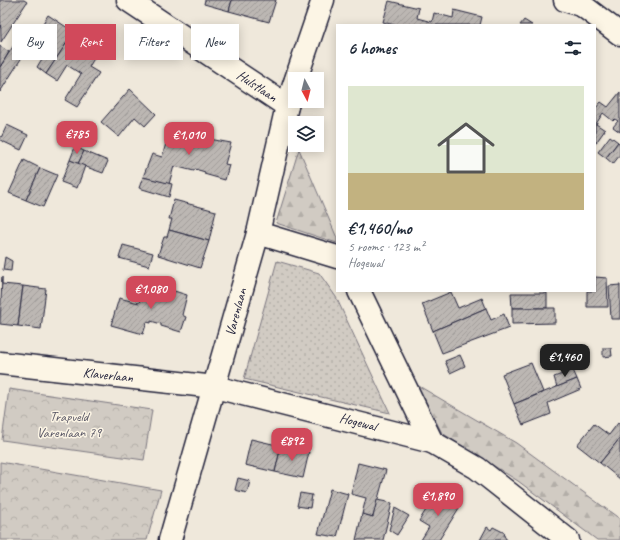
<!DOCTYPE html>
<meta charset="utf-8">
<style>
body{margin:0;font-family:Caveat,sans-serif;background:#f6f6f7;color:#1f2937;height:100vh;display:flex;flex-direction:column;font-size:15px;white-space:nowrap}
*{box-sizing:border-box;margin:0}
p{font-size:13px;color:#747a83}
.icon{flex:none;width:22px;height:22px;fill:none;stroke:currentColor;stroke-width:2;stroke-linecap:round;stroke-linejoin:round}
.map{position:relative;flex:1;overflow:hidden}
.panel{position:absolute;left:336px;top:24px;width:260px;height:268px;display:flex;flex-direction:column;background:#fff;border-radius:0px;box-shadow:0 2px 10px #0003}
.panel>*{flex:none}
.guide{position:absolute;left:12px;top:24px;width:264px;height:36px;display:flex;gap:8px}
.needle{width:26px;rotate:173deg}
.buttons{position:absolute;left:288px;top:72px;display:grid;gap:8px}
.buttons a{display:grid;place-items:center;width:36px;height:36px;border-radius:0px;background:#fff;box-shadow:0 2px 10px #0003;font-size:20px}
.price{position:absolute;translate:-50% -34px;padding:0 9px;border-radius:8px;background:#d1495b;color:#fff;font-size:13px;line-height:26px;filter:drop-shadow(0 1px 2px #0008)}
.price::after{content:'';position:absolute;left:50%;top:24px;width:12px;height:9px;margin-left:-6px;background:inherit;clip-path:polygon(0 0,100% 0,50% 100%)}
.price.on{background:#222;color:#fff}
ul{padding:0;list-style:none}
li{display:grid;align-content:center;gap:8px;height:212px;padding:0 12px}
li span{display:grid;place-items:center;height:124px;border-radius:0px;color:#555}
li>.icon{margin-inline-start:auto}
span .icon{width:72px;height:72px;fill:#fffc;stroke-width:1}
li b{font-size:17px}
h2{display:flex;justify-content:space-between;align-items:center;height:48px;padding:0 12px;font-size:17px}
.tag{padding:0 14px;border-radius:0px;background:#fff;box-shadow:0 2px 10px #0003;font-size:14px;line-height:36px}
.tag.on{background:#d1495b;color:#fff}
.map>svg:first-child{display:block}
.grass{fill:url(#grass-dots);stroke:#7a767f}
.forest{fill:url(#forest-firs);stroke:#7a767f}
.park{fill:url(#park-crowns);stroke:#7a767f}
.building{fill:url(#building-hatch);stroke:#22223b}
.lines{fill:none;stroke-linecap:round;stroke-linejoin:round}
.minor-casing{stroke:#22223b;stroke-width:25}
.minor{stroke:#fcf5e5;stroke-width:22}
.labels{text-anchor:middle;dominant-baseline:central;stroke-width:3;stroke-linejoin:round;paint-order:stroke}
.street-label{font-size:14px;fill:#22223b;stroke:#fcf5e5}
.park-label{font-size:14px;fill:#575564;stroke:#fcf5e5}
</style>
<div class="map">
<svg width="620" height="540" viewBox="0 0 620 540">
<defs>
<pattern id="grass-dots" width="8" height="8" patternUnits="userSpaceOnUse"><rect width="8" height="8" fill="#d1cbc3"/><path d="M2 2h.1M6 6h.1" fill="none" stroke="#b3aea8" stroke-width="1.8" stroke-linecap="round"/></pattern>
<pattern id="forest-firs" width="22" height="20" patternUnits="userSpaceOnUse"><rect width="22" height="20" fill="#d1cbc3"/><path d="M5 1l3.5 6h-7zM16 11l3.5 6h-7z" fill="#b3aea8"/></pattern>
<pattern id="park-crowns" width="20" height="18" patternUnits="userSpaceOnUse"><rect width="20" height="18" fill="#d1cbc3"/><path d="M2 6a3 3 0 1 1 6 0M12 15a3 3 0 1 1 6 0" fill="none" stroke="#b3aea8"/></pattern>
<pattern id="building-hatch" width="6" height="6" patternUnits="userSpaceOnUse"><rect width="6" height="6" fill="#bcb7b3"/><path d="M-1 1l2-2M0 6l6-6M5 7l2-2" fill="none" stroke="#a19d9b"/></pattern>
</defs>
<rect width="100%" height="100%" fill="#efe8db"/>
<filter id="ink" filterUnits="userSpaceOnUse"><feTurbulence type="fractalNoise" baseFrequency=".025" numOctaves="2"/><feDisplacementMap in="SourceGraphic" scale="8" xChannelSelector="R" yChannelSelector="G"/><feConvolveMatrix kernelMatrix="1 2 1 2 8 2 1 2 1" color-interpolation-filters="sRGB"/></filter>
<g filter="url(#ink)">
<path class="grass" d="M277 261 319 273 336 297 390 413 244 379Z"/>
<g class="forest">
<path d="M299 149 337 238V243L276 223Z"/>
<path d="M417 385 516 443 620 519V540H597L518 481 442 433Z"/>
</g>
<g class="park">
<path d="M9 389 152 410 144 460 2 440Z"/>
<path d="M0 462 161 490 147 540H0Z"/>
</g>
<g class="building">
<path d="M0 0H24L27 2 1 42Z"/>
<path d="M205 0H232L229 11 204 4Z"/>
<path d="M232 0H276L269 22 229 11Z"/>
<path d="M389 1 419 8 417 18 432 22 434 13 453 18 454 10 482 17 480 25H394L383 22Z"/>
<path d="M48 15 74 32 46 74 37 67 46 52 31 43 0 92V67L26 26 37 33Z"/>
<path d="M524 20 532 25H520Z"/>
<path d="M74 32 100 48 89 67 99 73 77 107 65 100 81 74 67 65 57 81 46 74Z"/>
<path d="M0 46 9 52 0 67Z"/>
<path d="M130 89 156 114 145 126 135 117 119 137 101 122Z"/>
<path d="M620 92V132L613 127 618 121 615 119 613 121 603 113 596 124 605 130 595 144V109L601 102 608 107Z"/>
<path d="M7 125 28 135 21 150 0 140Z"/>
<path d="M171 126 204 136V138L231 143 225 164 229 165 225 180 204 174 205 172 195 169 194 171 174 166 169 184 143 177 152 154 162 157Z"/>
<path d="M610 136 618 142 606 158 598 152Z"/>
<path d="M618 142 620 144V155L613 164 606 158Z"/>
<path d="M75 147 84 151 78 164 70 160Z"/>
<path d="M84 151 108 161 103 173 78 164Z"/>
<path d="M24 160 40 168 26 200 9 193Z"/>
<path d="M70 160 85 166 77 188 61 182Z"/>
<path d="M40 168 57 175 43 207 26 200Z"/>
<path d="M143 177 172 184 169 197 139 188Z"/>
<path d="M174 200 216 211 209 241 169 230 172 219H169Z"/>
<path d="M169 230 209 241 200 268 158 255 164 237H167Z"/>
<path d="M123 245 153 253 149 266 119 258Z"/>
<path d="M5 257 12 261 11 271 3 270Z"/>
<path d="M2 277V284L23 286 18 326 0 324Z"/>
<path d="M595 277 607 278 608 307H587V291H595Z"/>
<path d="M144 283 171 293V290L187 295 182 315 186 317 181 332 161 326V324L151 321V323L147 322 143 334 111 325 119 298 139 303Z"/>
<path d="M620 285V319H611L609 286Z"/>
<path d="M23 286 46 289 41 329 18 326Z"/>
<path d="M451 292 458 308 482 298 486 308 433 331 422 304Z"/>
<path d="M511 293H547V308H512Z"/>
<path d="M486 308 491 320 504 314 509 328 442 353 433 331Z"/>
<path d="M512 308H555V323L512 324Z"/>
<path d="M603 348H611L612 356 603 357Z"/>
<path d="M460 355 465 366 450 373 445 361Z"/>
<path d="M531 363 543 392 514 404 502 374Z"/>
<path d="M573 370 577 379 557 387 554 377Z"/>
<path d="M577 379 581 389 548 403 551 414 523 425 514 404Z"/>
<path d="M618 423 620 425V438L600 463 577 445 594 424 609 435Z"/>
<path d="M620 438V479L600 463Z"/>
<path d="M251 439 281 446 275 472 245 465Z"/>
<path d="M281 446 309 452 303 478 275 472Z"/>
<path d="M358 463 386 470 373 517 362 514 366 498 351 494Z"/>
<path d="M238 478 250 481 247 493 235 490Z"/>
<path d="M330 489 348 494 337 537 318 534Z"/>
<path d="M300 493 312 495 310 508 297 506Z"/>
<path d="M441 493 452 500 450 503 459 508 439 540H421L429 527 419 521 436 494 439 496Z"/>
<path d="M377 500 392 503 383 540H356L362 514 373 517Z"/>
<path d="M395 508 409 516 397 535 389 530Z"/>
<path d="M487 527 491 530 493 527 505 533 504 536 507 540H480Z"/>
</g>
<g class="lines">
<defs>
<g id="minor">
<path d="M128 0 287 106"/>
<path d="M565 0 583 6 620 34"/>
<path d="M296 79 323 0"/>
<path d="M258 233 337 257"/>
<path d="M359 291 432 442"/>
<path d="M0 363 215 387 432 442 477 468 568 540"/>
<path d="M170 540 258 233 287 106 295 82"/>
</g>
</defs>
<use href="#minor" class="minor-casing"/>
<use href="#minor" class="minor"/>
</g>
</g>
<g class="labels">
<g class="street-label">
<text transform="translate(257 86) rotate(34)">Hulstlaan</text>
<text transform="translate(236 312) rotate(-75)">Varenlaan</text>
<text transform="translate(108 375) rotate(6)">Klaverlaan</text>
<text transform="translate(358 422) rotate(14)">Hogewal</text>
</g>
<g class="park-label">
<text x="69" y="416">Trapveld<tspan x="69" dy="16">Varenlaan 79</tspan></text>
</g>
</g>
</svg>
<div class="buttons">
<a><svg class="needle" viewBox="-14 -14 28 28"><path d="M0-13l5 13h-10z" fill="#e53935"/><path d="M0 13l5-13h-10z" fill="#747a83"/></svg></a>
<a><svg class="icon" aria-label="layers" viewBox="0 0 24 24"><path d="M12 4l9 5-9 5-9-5zM3 14l9 5 9-5"/></svg></a>
</div>
<b class="price" style="left:77px;top:155px">€785</b>
<b class="price" style="left:189px;top:156px">€1,010</b>
<b class="price" style="left:151px;top:310px">€1,080</b>
<b class="price on" style="left:565px;top:378px">€1,460</b>
<b class="price" style="left:292px;top:462px">€892</b>
<b class="price" style="left:438px;top:517px">€1,890</b>
<div class="guide">
<a class="tag">Buy</a>
<a class="tag on">Rent</a>
<a class="tag">Filters</a>
<a class="tag">New</a>
</div>
<section class="panel">
<h2>6 homes<svg class="icon" aria-label="filters" viewBox="0 0 24 24"><path d="M4 7h16M4 17h16"/><circle cx="9" cy="7" r="2"/><circle cx="15" cy="17" r="2"/></svg></h2>
<ul>
<li><span style="background:linear-gradient(#dfe7d0 70%,#c2b280 0)"><svg class="icon" aria-label="home" viewBox="0 0 24 24"><path d="M3 11l9-7 9 7M6 9v11h12V9"/></svg></span><div><b>€1,460/mo</b><p>5 rooms · 123 m²</p><p>Hogewal</p></div></li>
</ul>
</section>
</div>
